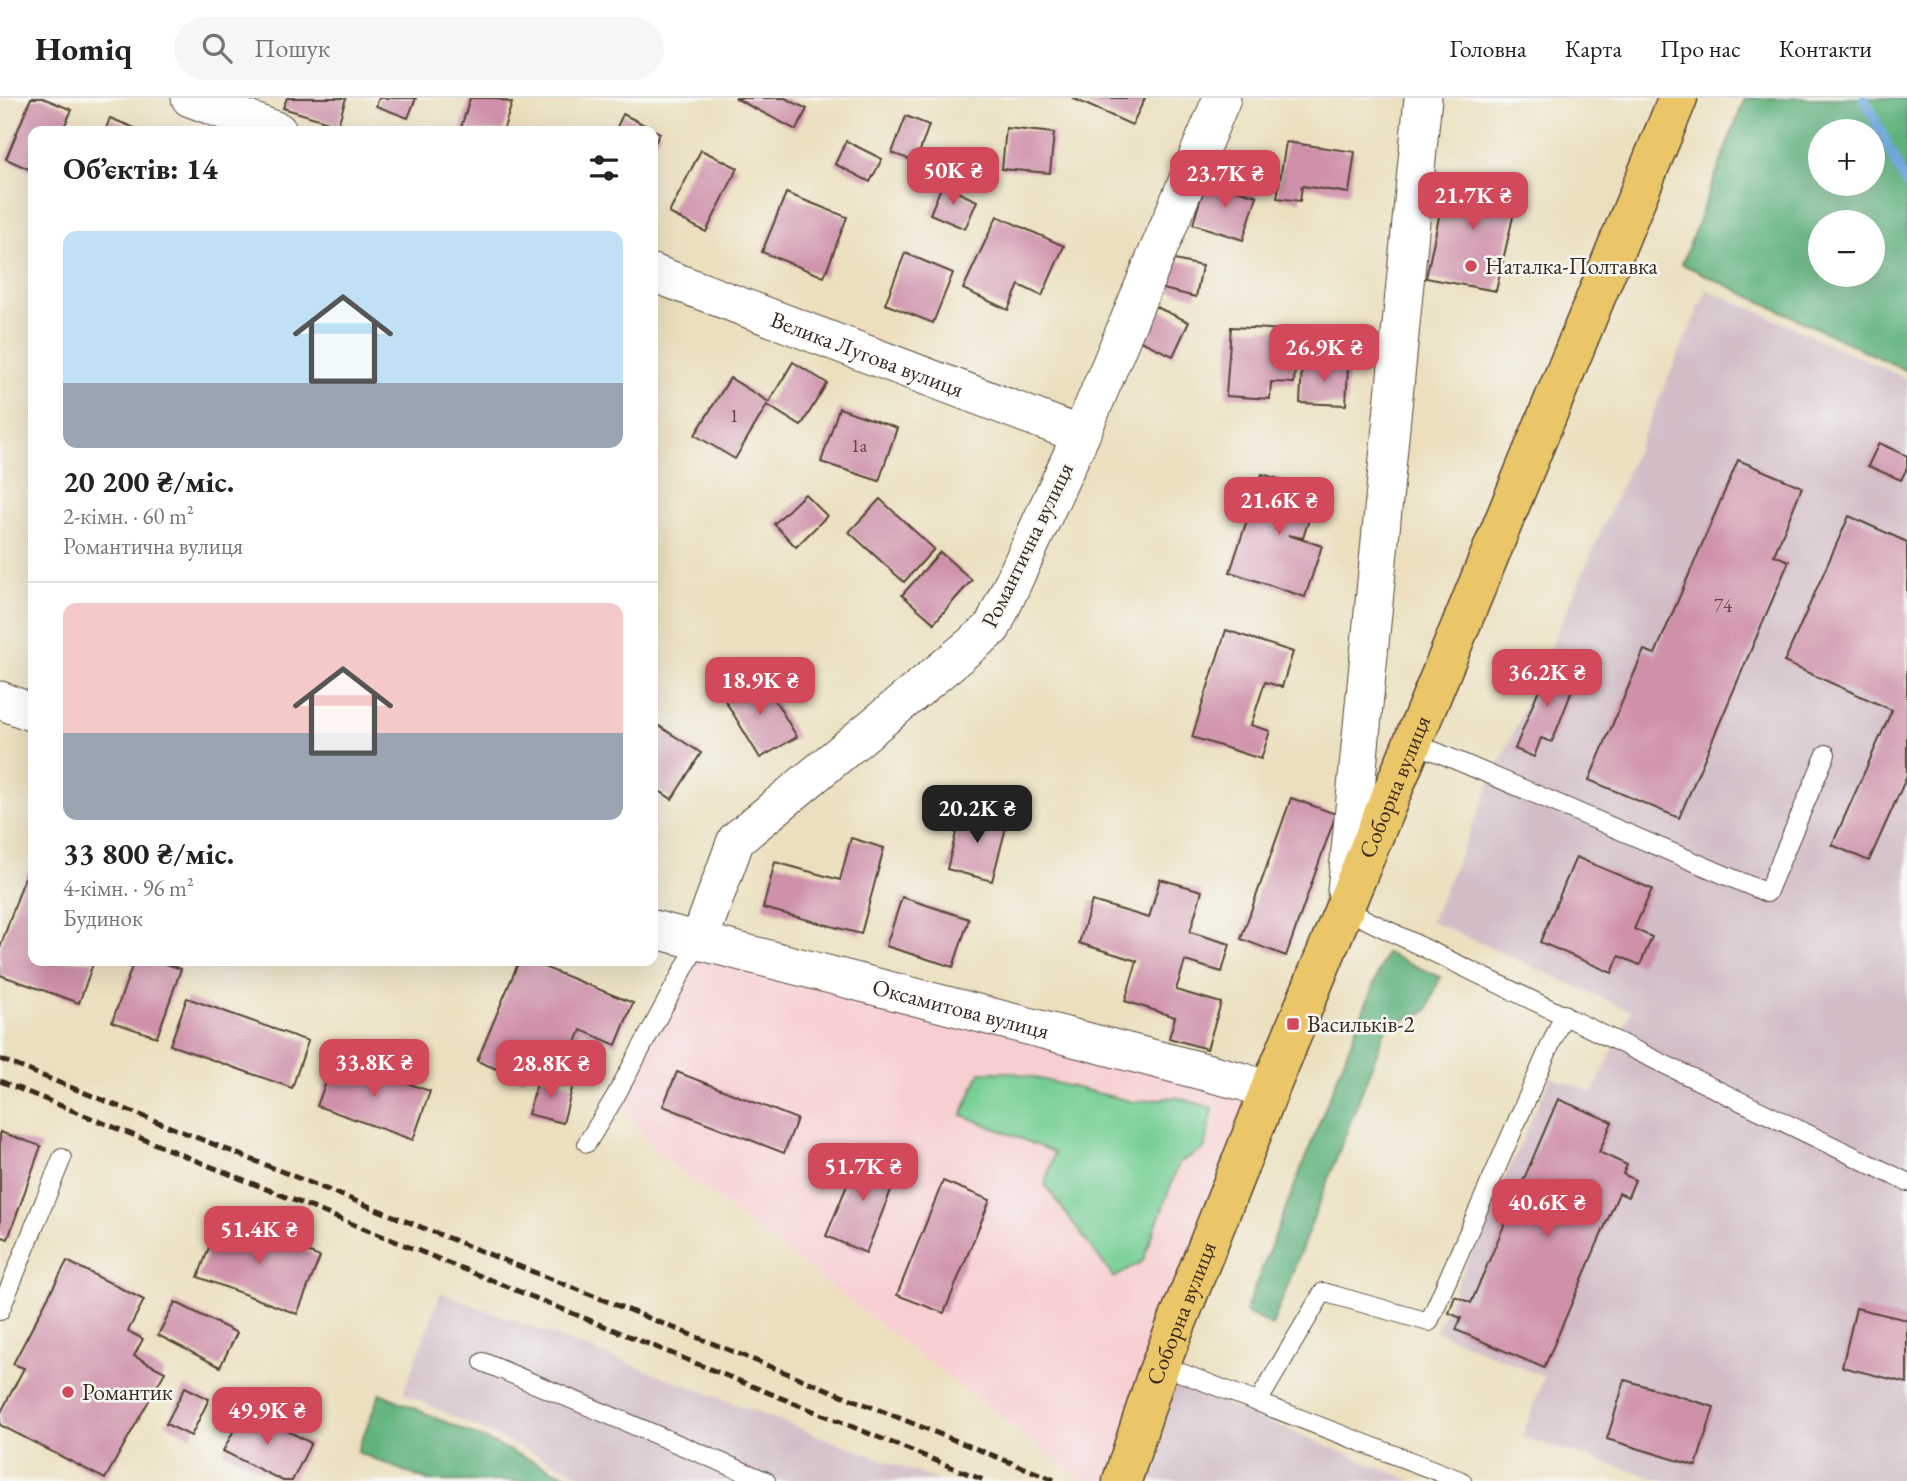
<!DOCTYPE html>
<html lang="uk">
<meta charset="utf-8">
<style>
body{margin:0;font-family:"EB Garamond",serif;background:#f6f6f6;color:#222;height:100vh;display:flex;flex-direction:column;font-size:26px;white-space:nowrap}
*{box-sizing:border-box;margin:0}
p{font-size:23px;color:#767676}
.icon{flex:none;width:38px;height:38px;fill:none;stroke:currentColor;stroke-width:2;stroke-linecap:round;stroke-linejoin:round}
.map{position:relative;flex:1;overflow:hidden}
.details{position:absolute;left:28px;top:28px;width:630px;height:840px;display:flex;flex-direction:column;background:#fff;border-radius:14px;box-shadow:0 7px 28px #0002}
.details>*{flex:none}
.fabs{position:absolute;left:1808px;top:21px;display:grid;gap:14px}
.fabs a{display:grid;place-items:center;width:77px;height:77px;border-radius:50%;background:#fff;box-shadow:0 7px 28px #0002;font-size:35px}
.price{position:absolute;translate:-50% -60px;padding:0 16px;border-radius:14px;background:#d1495b;color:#fff;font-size:23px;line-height:46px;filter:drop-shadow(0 2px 4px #0008)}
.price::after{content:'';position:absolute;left:50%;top:42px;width:21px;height:16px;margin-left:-10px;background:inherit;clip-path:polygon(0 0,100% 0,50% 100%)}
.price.selected{background:#222;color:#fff}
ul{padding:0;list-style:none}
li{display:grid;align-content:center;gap:14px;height:371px;padding:0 35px}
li+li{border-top:2px solid #e0e0e0}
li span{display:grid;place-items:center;height:217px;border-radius:14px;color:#555}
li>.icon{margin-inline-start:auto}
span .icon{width:126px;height:126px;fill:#fffc;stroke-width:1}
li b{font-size:30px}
h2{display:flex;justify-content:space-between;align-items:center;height:84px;padding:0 35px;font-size:30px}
header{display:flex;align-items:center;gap:42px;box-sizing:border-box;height:98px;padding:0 35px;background:#fff;border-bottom:2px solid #e0e0e0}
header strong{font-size:33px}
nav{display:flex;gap:38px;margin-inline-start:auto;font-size:24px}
.search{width:490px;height:63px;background:#f6f6f6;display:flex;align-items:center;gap:18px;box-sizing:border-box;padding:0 24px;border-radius:38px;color:#767676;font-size:26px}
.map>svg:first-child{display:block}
.built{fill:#f7cfd3}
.industrial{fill:#d2bdc7}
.green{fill:#77cf95;stroke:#597c5a;stroke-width:2}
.forest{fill:#61b27e;stroke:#4e6e4e;stroke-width:2;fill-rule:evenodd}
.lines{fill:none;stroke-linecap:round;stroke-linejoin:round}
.stream{stroke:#71aae1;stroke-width:10}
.building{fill:#cf91aa}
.lane-casing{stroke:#554536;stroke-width:20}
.street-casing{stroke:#554536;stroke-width:39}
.primary-casing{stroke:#554536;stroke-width:41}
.lane{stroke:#fff;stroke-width:18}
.street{stroke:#fff;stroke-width:37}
.primary{stroke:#ebc669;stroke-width:38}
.rail{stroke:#3b2a1e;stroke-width:5;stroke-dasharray:10 5;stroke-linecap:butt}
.poi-dot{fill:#d1495b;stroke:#f6f6f2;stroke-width:2.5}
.labels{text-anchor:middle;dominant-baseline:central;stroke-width:5;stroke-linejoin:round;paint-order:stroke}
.number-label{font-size:19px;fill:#604441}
.poi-label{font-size:23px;fill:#3b2a1e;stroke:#f6f6f2;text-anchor:start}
.street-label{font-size:23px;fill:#3b2a1e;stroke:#f6f6f2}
</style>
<header>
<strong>Homiq</strong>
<div class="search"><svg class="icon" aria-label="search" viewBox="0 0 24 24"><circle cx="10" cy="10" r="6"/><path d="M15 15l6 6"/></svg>Пошук</div>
<nav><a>Головна</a><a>Карта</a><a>Про нас</a><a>Контакти</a></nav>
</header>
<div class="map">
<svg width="1907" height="1383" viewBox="0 0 1907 1383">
<rect width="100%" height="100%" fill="#f6f6f2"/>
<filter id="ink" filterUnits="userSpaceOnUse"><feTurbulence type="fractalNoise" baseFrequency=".0143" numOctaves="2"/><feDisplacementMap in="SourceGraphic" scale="14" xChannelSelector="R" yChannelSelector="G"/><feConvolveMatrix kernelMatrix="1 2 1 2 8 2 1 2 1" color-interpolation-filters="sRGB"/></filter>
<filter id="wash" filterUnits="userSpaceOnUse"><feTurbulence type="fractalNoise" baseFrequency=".00686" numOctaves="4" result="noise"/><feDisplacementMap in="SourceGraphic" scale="28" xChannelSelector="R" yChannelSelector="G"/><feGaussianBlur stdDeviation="1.57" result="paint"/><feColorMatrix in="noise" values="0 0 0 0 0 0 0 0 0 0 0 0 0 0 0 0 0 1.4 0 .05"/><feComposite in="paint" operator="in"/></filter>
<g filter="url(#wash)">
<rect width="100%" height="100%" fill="#ebdfbe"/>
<path class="built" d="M699 843 1269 993 1122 1383H1084L657 1055 615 999Z"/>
<g class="industrial">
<path d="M1707 191 1907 281V1383H1665L1522 1339 1544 1279 1436 1233 1551 979 1593 994 1631 913 1431 823Z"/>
<path d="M441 1195 939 1383H594L403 1295Z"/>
<path d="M1156 1278 1412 1383H1122Z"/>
</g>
<path class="green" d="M980 974H1011L1134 1004 1176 999 1213 1010 1204 1051 1179 1065 1143 1163 1114 1180 1045 1087 1054 1054 962 1017Z"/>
<g class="forest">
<path d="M1745 0H1907V273L1682 166ZM1820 33H1872V86H1820ZM1820 124H1872V177H1820Z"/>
<path d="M1386 855 1440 879 1427 913 1387 928 1272 1228 1245 1214Z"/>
<path d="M380 1295 571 1380 578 1383H428L357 1354Z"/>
</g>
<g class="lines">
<path class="stream" d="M1864 0 1907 87"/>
</g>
<g id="blocks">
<g class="building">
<path d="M31 0H43L72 12 62 33H33V73L6 61Z"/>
<path d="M287 0H346L338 27 283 10Z"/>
<path d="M379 0H416L408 20 376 8Z"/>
<path d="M470 0H495L512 5 503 33H460Z"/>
<path d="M735 0H785L807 11 796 32Z"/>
<path d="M1072 0H1145L1132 27Z"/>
<path d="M623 16 660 35 653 49V33H615Z"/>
<path d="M906 18 929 27 916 64 892 55Z"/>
<path d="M110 20 142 33H105Z"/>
<path d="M1006 30 1054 35 1050 75 1002 71Z"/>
<path d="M846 43 882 61 870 84 835 66Z"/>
<path d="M1286 44 1355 54 1349 95 1302 88 1300 103 1277 100Z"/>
<path d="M701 52 738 70 706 134 669 115Z"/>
<path d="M1448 77 1520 88 1496 193 1426 180Z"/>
<path d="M1206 83 1257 98 1243 142 1193 126Z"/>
<path d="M942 87 977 103 965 131 930 116Z"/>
<path d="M786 95 847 119 824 179 762 154Z"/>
<path d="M997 118 1064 148 1042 198 1019 187 1008 212 963 191Z"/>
<path d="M905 155 953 175 933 225 885 206Z"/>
<path d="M1170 161 1202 168 1196 199 1163 191Z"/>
<path d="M1152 207 1189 224 1173 258 1136 241Z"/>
<path d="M1231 229 1325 234 1323 259 1296 258 1294 285 1271 284 1270 301 1226 298Z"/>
<path d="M793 264 827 285 801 328 767 307 735 361 695 337 730 280 769 304Z"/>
<path d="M1302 266 1348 268 1346 307 1300 305Z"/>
<path d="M839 310 897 330 879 383 821 364Z"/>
<path d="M1879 345 1907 358V370L1901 382 1868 368Z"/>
<path d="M1738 362 1802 389 1774 457 1789 463 1679 720 1589 682 1644 552 1655 556Z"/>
<path d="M1262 376 1318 393 1303 440 1288 437 1322 448 1305 499 1230 474Z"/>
<path d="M805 396 827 418 796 449 774 426Z"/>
<path d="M880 401 934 451 904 484 849 434Z"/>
<path d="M1849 418 1907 444V678L1869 763 1832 747 1892 612 1784 564Z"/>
<path d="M940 454 972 482 934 525 902 497Z"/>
<path d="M1226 532 1293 554 1282 589 1265 584 1251 627 1270 633 1261 661 1192 639Z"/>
<path d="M1549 566 1578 577 1552 644 1541 640 1534 659 1515 651Z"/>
<path d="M760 577 797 639 760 660 723 599Z"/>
<path d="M653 624 701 655 672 701 653 689Z"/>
<path d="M1291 700 1336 716 1286 858 1241 841Z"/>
<path d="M962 711 1008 722 992 783 947 771Z"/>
<path d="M851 740 884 750 861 836 763 810 775 764 840 782Z"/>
<path d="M1576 759 1652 791 1634 831 1652 839 1640 867 1619 858 1612 875 1540 844Z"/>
<path d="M27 773 33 775V863H94L79 905 0 877V850Z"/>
<path d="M1160 781 1202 793 1190 834 1230 846 1222 874 1185 863 1176 892 1221 905 1207 951 1169 940 1175 919 1125 903 1137 863 1079 845 1092 803 1149 820Z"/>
<path d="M902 799 969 821 953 869 886 848Z"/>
<path d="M134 863H157L181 871 157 939 112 924Z"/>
<path d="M519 863H529L633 905 616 947 581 932 570 960 538 946 523 982 477 963Z"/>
<path d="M187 900 308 943 292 990 170 947Z"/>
<path d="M335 960 430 993 413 1042 317 1008Z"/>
<path d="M677 974 797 1021 784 1055 663 1008Z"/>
<path d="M539 978 573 987 563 1025 528 1016Z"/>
<path d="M1558 1001 1612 1024 1599 1054 1627 1067 1623 1076 1635 1082 1628 1099 1619 1095 1544 1270 1456 1232 1461 1220 1449 1215 1455 1198 1471 1205Z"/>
<path d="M0 1034 41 1048 8 1141 0 1138Z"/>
<path d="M860 1056 899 1072 866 1155 826 1138Z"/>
<path d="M943 1083 990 1102 944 1215 897 1197Z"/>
<path d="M220 1120 320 1159 297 1216 198 1179Z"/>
<path d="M67 1163 144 1202 128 1233 143 1241 134 1258 165 1274 105 1381 0 1327V1316L24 1270 13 1266Z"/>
<path d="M175 1204 237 1235 220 1269 158 1237Z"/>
<path d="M1856 1210 1907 1222V1285L1842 1269Z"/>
<path d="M1625 1282 1714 1309 1696 1368 1607 1341Z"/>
<path d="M185 1289 209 1301 191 1338 166 1326Z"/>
<path d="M245 1311 311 1345 292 1383H283L223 1353Z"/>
</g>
</g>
</g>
<g filter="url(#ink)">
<use href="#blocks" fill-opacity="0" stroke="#554536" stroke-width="2"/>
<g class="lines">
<defs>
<g id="lane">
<path d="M1412 645 1439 655 1767 795 1826 656"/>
<path d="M1344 811 1907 1084"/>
<path d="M587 1045 615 999 699 843"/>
<path d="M0 1213 62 1060"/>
<path d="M483 1264 766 1383"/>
<path d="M1161 1267 1462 1383"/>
<path d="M1258 1304 1323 1194 1429 1224 1564 916"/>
</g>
<g id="street">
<path d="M190 0 278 33"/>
<path id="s1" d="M653 175 1081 337"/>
<path d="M0 602 33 615"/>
<path d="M1346 793 1423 0"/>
<path id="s2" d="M653 831 1244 984 1269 993"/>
<path d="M699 843 736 742 992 530 1081 337 1222 0"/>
</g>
<g id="primary">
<path id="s3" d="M1122 1383 1156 1278 1269 993 1678 0"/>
</g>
</defs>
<use href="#lane" class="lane-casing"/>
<use href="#street" class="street-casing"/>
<use href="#primary" class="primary-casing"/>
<use href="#lane" class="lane"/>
<use href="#street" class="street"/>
<use href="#primary" class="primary"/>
<g class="rail">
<path d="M0 961 1057 1383"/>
<path d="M0 983 986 1383"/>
</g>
</g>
</g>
<g class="poi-dot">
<circle cx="1471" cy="168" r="7"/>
<rect x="1286" y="919" width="14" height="14" rx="3.5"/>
<circle cx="68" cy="1294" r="7"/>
</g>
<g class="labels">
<g class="number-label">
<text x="734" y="317">1</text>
<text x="859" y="347">1а</text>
<text x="1723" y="507">74</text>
</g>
<g class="poi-label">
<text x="1485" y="168">Наталка-Полтавка</text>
<text x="1307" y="926">Васильків-2</text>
<text x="82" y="1294">Романтик</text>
</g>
<g class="street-label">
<text stroke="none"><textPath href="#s1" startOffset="229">Велика Лугова вулиця</textPath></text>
<text transform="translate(1027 447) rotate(-64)">Романтична вулиця</text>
<text stroke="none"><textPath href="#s3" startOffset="746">Соборна вулиця</textPath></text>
<text stroke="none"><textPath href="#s2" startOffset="318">Оксамитова вулиця</textPath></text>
<text stroke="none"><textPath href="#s3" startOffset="178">Соборна вулиця</textPath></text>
</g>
</g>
</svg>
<div class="fabs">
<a>+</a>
<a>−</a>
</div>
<b class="price" style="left:953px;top:109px">50K ₴</b>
<b class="price" style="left:1225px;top:112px">23.7K ₴</b>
<b class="price" style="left:1473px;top:134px">21.7K ₴</b>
<b class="price" style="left:1324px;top:286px">26.9K ₴</b>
<b class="price" style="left:1279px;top:439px">21.6K ₴</b>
<b class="price" style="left:1547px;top:611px">36.2K ₴</b>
<b class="price" style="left:760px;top:619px">18.9K ₴</b>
<b class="price selected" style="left:977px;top:747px">20.2K ₴</b>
<b class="price" style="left:374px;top:1001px">33.8K ₴</b>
<b class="price" style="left:551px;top:1002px">28.8K ₴</b>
<b class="price" style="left:863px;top:1105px">51.7K ₴</b>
<b class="price" style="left:1547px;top:1141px">40.6K ₴</b>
<b class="price" style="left:259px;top:1168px">51.4K ₴</b>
<b class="price" style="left:267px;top:1349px">49.9K ₴</b>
<section class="details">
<h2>Об’єктів: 14<svg class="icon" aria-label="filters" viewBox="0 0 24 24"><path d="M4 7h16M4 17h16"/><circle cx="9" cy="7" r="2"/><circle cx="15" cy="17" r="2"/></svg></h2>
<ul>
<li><span style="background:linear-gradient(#bfe0f5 70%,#9aa5b1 0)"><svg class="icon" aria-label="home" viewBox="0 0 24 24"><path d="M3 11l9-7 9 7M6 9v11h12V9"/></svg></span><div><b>20 200 ₴/міс.</b><p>2-кімн. · 60 m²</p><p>Романтична вулиця</p></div></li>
<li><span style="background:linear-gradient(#f6c9c9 60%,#9aa5b1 0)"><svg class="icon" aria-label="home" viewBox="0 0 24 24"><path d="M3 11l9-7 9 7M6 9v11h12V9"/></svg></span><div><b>33 800 ₴/міс.</b><p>4-кімн. · 96 m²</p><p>Будинок</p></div></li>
</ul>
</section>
</div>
